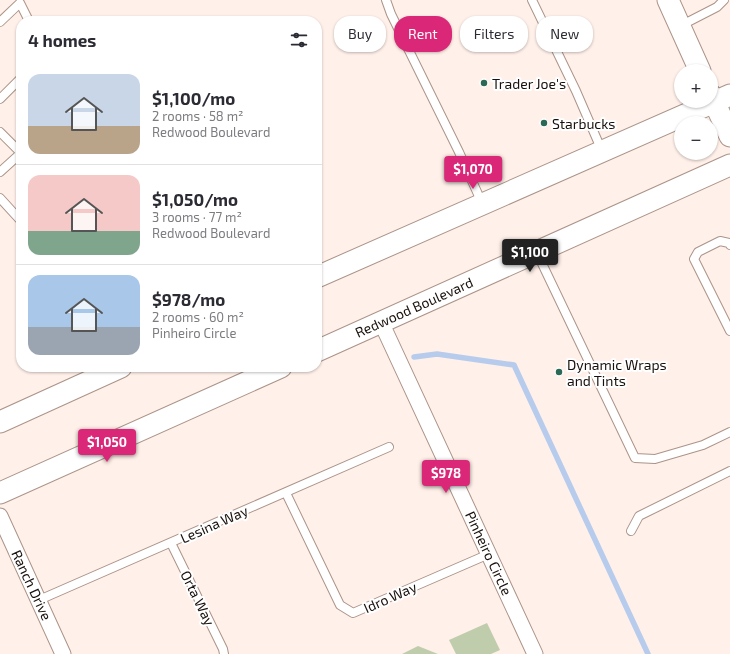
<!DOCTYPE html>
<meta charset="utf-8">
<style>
body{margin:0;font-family:"Exo 2",sans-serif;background:#f7f7f7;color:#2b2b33;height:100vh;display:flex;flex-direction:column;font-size:15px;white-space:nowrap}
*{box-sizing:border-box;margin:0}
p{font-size:13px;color:#7c7c81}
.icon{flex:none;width:22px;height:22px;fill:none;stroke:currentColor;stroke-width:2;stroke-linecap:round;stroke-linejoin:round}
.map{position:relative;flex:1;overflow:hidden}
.details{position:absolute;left:16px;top:16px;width:306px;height:356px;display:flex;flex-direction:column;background:#fff;border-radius:16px;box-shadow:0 1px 3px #0004}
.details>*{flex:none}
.top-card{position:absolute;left:334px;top:16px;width:336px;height:36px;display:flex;gap:8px}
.fabs{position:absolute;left:674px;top:64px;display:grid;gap:8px}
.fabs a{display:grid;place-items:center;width:44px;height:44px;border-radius:50%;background:#fff;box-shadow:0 1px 3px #0004;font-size:20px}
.price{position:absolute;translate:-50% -34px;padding:0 9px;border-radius:4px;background:#db2777;color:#fff;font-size:13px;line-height:26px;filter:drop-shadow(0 1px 2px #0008)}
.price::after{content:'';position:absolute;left:50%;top:24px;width:12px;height:9px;margin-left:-6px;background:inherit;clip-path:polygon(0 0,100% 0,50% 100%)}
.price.active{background:#222;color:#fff}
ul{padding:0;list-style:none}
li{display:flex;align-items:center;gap:12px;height:100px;padding:0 12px}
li+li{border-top:1px solid #e1e1e2}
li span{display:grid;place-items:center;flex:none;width:112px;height:80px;border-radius:12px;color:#555}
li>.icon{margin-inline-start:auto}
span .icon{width:48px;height:48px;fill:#fffc;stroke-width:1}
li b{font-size:17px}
h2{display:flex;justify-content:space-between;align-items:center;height:48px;padding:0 12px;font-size:17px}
.pill{padding:0 14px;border-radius:16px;background:#fff;box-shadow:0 1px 3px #0004;font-size:14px;line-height:36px}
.pill.active{background:#db2777;color:#fff}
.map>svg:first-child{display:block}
.green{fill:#c0cdac}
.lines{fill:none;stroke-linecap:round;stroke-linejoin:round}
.stream{stroke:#b7cced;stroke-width:5.5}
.lane-casing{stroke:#ab9489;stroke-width:10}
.street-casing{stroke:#ab9489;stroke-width:17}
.secondary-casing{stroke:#ab9489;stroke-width:23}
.lane{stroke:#fff;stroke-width:8}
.street{stroke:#fff;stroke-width:15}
.secondary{stroke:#fff;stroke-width:21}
.poi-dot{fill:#2c6954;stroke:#fff;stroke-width:1.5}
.labels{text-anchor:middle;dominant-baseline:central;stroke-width:4;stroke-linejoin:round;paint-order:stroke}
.poi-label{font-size:14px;fill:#18100c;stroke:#fff;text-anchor:start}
.street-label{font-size:14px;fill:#18100c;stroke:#fff}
</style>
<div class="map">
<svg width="730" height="654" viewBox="0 0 730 654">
<rect width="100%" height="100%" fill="#fff0e9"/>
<g class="green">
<path d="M487 623 500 650 491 654H456L449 640Z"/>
<path d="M418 646 438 654H402Z"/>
</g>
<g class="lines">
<path class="stream" d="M414 357 437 354 514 365 648 654"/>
<defs>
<g id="lane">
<path d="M386 0 391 14 459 152 482 203"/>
<path d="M532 0 576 91 602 151"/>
<path d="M0 22 20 3 29 21"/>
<path d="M680 26 717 7 724 0"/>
<path d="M0 99 21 78"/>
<path d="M0 132 21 153"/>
<path d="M0 172 21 153"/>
<path d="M0 198 21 221"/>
<path d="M730 245 729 243 720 241 698 252 694 259 730 331"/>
<path d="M537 253 635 458 655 459 703 445 730 432"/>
<path d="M286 493 340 605 353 613 489 554"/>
<path d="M631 531 639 516 730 471"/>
<path d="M171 543 223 649 224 654"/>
<path d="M39 600 389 447"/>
</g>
<g id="street">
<path d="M381 322 535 654"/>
<path d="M0 516 63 654"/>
</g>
<g id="secondary">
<path d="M668 0 700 71"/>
<path d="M711 95 730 136"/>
<path d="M317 277 730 95"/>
<path d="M317 351 730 165"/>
<path d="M0 422 121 367"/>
<path d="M0 493 281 367"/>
</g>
</defs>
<use href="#lane" class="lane-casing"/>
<use href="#street" class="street-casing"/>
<use href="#secondary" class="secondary-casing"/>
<use href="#lane" class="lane"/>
<use href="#street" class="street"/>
<use href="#secondary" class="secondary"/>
</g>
<g class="poi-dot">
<circle cx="484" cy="83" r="4"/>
<circle cx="544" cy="123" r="4"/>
<circle cx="559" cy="372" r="4"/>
</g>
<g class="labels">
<g class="poi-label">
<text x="492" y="83">Trader Joe's</text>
<text x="552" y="123">Starbucks</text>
<text x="567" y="364">Dynamic Wraps<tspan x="567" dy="16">and Tints</tspan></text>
</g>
<g class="street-label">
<text transform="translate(414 307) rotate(-24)">Redwood Boulevard</text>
<text transform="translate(214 524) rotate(-24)">Lesina Way</text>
<text transform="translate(489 553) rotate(65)">Pinheiro Circle</text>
<text transform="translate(32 585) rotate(65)">Ranch Drive</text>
<text transform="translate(390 597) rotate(-24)">Idro Way</text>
<text transform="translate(198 598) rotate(64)">Orta Way</text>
</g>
</g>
</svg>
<div class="fabs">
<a>+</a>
<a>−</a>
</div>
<b class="price" style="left:473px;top:190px">$1,070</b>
<b class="price active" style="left:530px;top:273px">$1,100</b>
<b class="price" style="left:107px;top:463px">$1,050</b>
<b class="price" style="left:446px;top:494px">$978</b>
<div class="top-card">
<a class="pill">Buy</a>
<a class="pill active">Rent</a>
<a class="pill">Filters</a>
<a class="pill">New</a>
</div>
<section class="details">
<h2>4 homes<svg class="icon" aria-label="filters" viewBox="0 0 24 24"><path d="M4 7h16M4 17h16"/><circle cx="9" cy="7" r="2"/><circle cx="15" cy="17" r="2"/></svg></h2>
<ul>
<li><span style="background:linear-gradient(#c9d6e8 65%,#b9a48a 0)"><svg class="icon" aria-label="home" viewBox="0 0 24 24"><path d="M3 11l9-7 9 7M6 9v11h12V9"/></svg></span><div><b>$1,100/mo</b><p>2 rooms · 58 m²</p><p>Redwood Boulevard</p></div></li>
<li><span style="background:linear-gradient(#f6c9c9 70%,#7fa58c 0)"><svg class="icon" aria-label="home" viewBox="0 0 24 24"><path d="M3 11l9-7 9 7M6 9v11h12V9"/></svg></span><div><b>$1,050/mo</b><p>3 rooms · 77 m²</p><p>Redwood Boulevard</p></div></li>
<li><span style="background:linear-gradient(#a9c7e8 65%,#9aa5b1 0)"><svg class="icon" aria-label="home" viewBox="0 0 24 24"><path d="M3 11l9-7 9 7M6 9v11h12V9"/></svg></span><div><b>$978/mo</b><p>2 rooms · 60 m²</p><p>Pinheiro Circle</p></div></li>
</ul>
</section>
</div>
